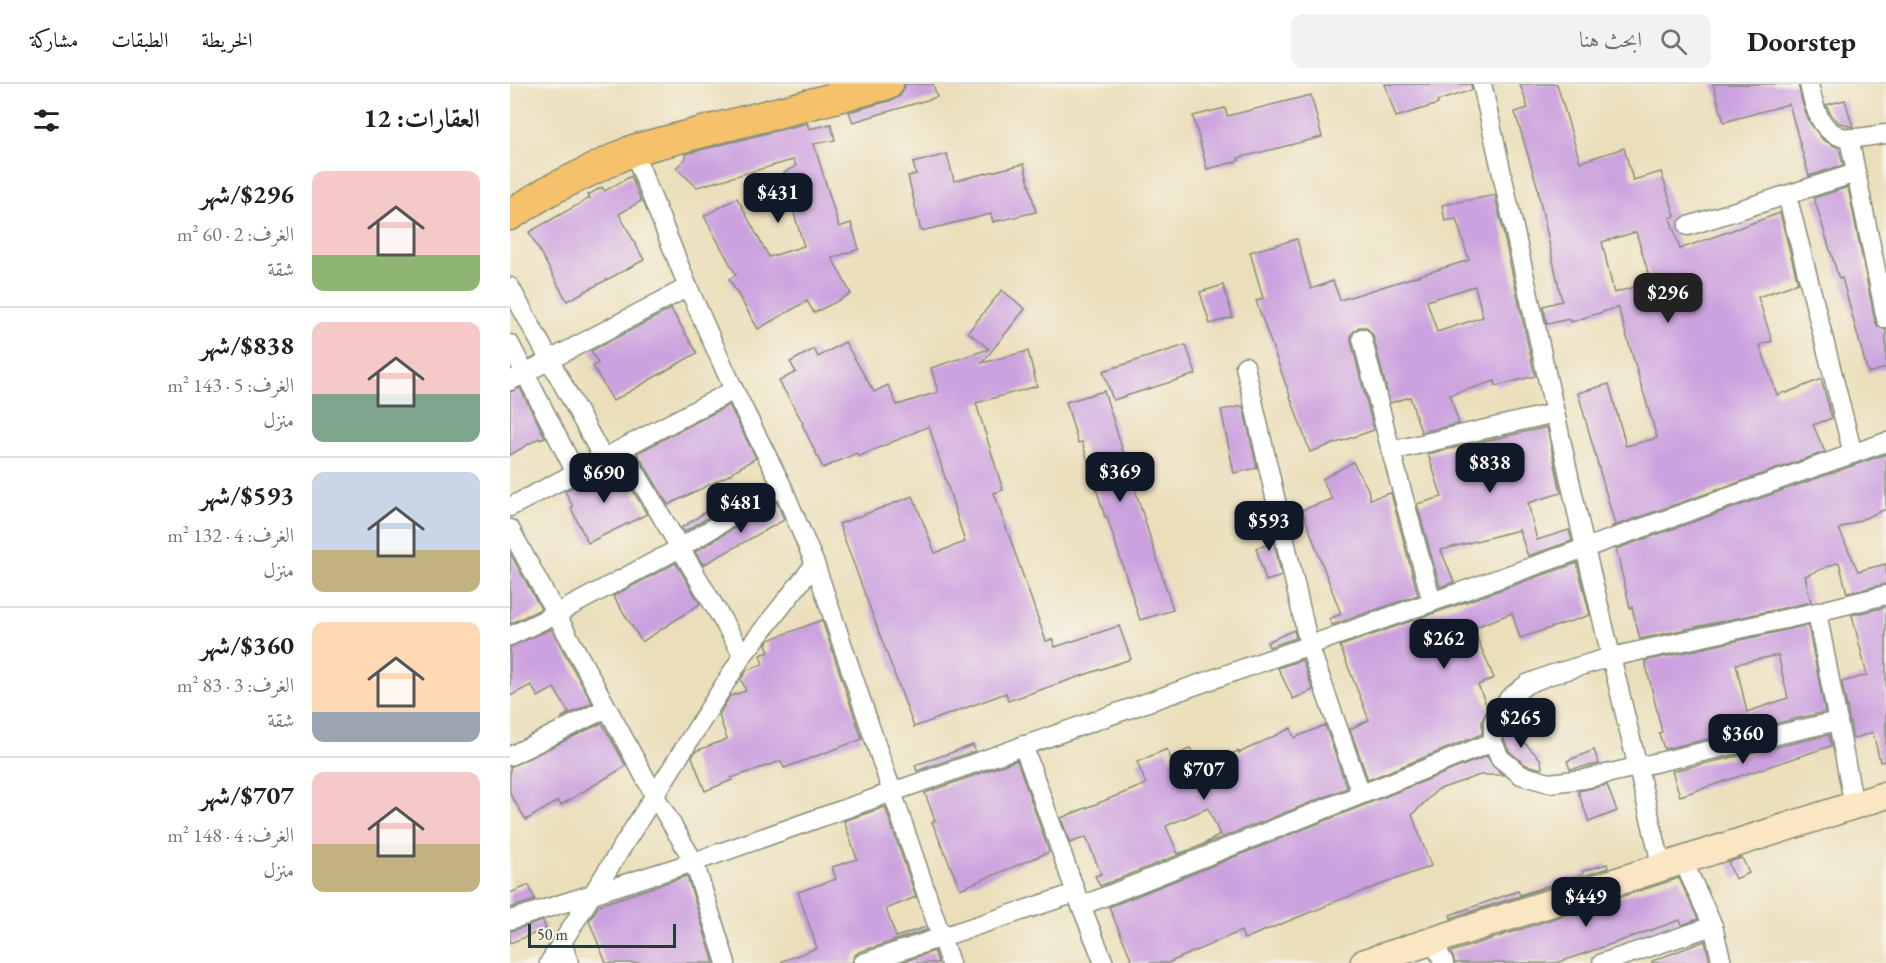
<!DOCTYPE html>
<html lang="ar">
<meta charset="utf-8">
<style>
body{margin:0;font-family:"EB Garamond",Amiri,serif;background:#f2f2f2;color:#202124;direction:rtl;height:100vh;display:flex;flex-direction:column;font-size:22px;white-space:nowrap}
*{box-sizing:border-box;margin:0}
p{font-size:20px;color:#757577}
.icon{flex:none;width:33px;height:33px;fill:none;stroke:currentColor;stroke-width:2;stroke-linecap:round;stroke-linejoin:round}
.map{position:relative;flex:1;overflow:hidden;direction:ltr}
.drawer{display:flex;flex-direction:column;background:#fff;width:510px}
.drawer>*{flex:none}
.scale{position:absolute;left:18px;bottom:15px;width:148px;box-sizing:border-box;padding-left:6px;border:3px solid #1f3d34;border-top:0;font-size:16px;line-height:21px;white-space:nowrap;color:#1f3d34;-webkit-text-stroke:4px #f7f3e8;paint-order:stroke}
.price{position:absolute;translate:-50% -51px;padding:0 14px;border-radius:12px;background:#111827;color:#fff;font-size:20px;line-height:39px;filter:drop-shadow(0 2px 3px #0008)}
.price::after{content:'';position:absolute;left:50%;top:36px;width:18px;height:14px;margin-left:-9px;background:inherit;clip-path:polygon(0 0,100% 0,50% 100%)}
.price.active{background:#222;color:#fff}
ul{padding:0;list-style:none}
li{display:flex;align-items:center;gap:18px;height:150px;padding:0 30px}
li+li{border-top:2px solid #e0e0e0}
li span{display:grid;place-items:center;flex:none;width:168px;height:120px;border-radius:12px;color:#555}
li>.icon{margin-inline-start:auto}
span .icon{width:72px;height:72px;fill:#fffc;stroke-width:1}
li b{font-size:26px}
h2{display:flex;justify-content:space-between;align-items:center;height:72px;padding:0 30px;font-size:26px}
header{display:flex;align-items:center;gap:36px;box-sizing:border-box;height:84px;padding:0 30px;background:#fff;border-bottom:2px solid #e0e0e0}
header strong{font-size:28px}
nav{display:flex;gap:33px;margin-inline-start:auto;font-size:21px}
.search{width:420px;height:54px;background:#f2f2f2;display:flex;align-items:center;gap:15px;box-sizing:border-box;padding:0 21px;border-radius:12px;color:#757577;font-size:22px}
main{display:flex;flex:1;min-height:0}
.map>svg:first-child{display:block}
.building{fill:#cca1df;fill-rule:evenodd}
.lines{fill:none;stroke-linecap:round;stroke-linejoin:round}
.street-casing{stroke:#858e78;stroke-width:21}
.secondary-casing{stroke:#858e78;stroke-width:30}
.primary-casing{stroke:#858e78;stroke-width:33}
.street{stroke:#fff;stroke-width:18}
.secondary{stroke:#fbe6c4;stroke-width:27}
.primary{stroke:#f5c16b;stroke-width:30}
</style>
<header>
<strong>Doorstep</strong>
<div class="search"><svg class="icon" aria-label="search" viewBox="0 0 24 24"><circle cx="10" cy="10" r="6"/><path d="M15 15l6 6"/></svg>ابحث هنا</div>
<nav><a>الخريطة</a><a>الطبقات</a><a>مشاركة</a></nav>
</header>
<main>
<div class="map">
<svg width="1376" height="879" viewBox="0 0 1376 879">
<rect width="100%" height="100%" fill="#f7f3e8"/>
<filter id="ink" filterUnits="userSpaceOnUse"><feTurbulence type="fractalNoise" baseFrequency=".0167" numOctaves="2"/><feDisplacementMap in="SourceGraphic" scale="12" xChannelSelector="R" yChannelSelector="G"/><feConvolveMatrix kernelMatrix="1 2 1 2 8 2 1 2 1" color-interpolation-filters="sRGB"/></filter>
<filter id="wash" filterUnits="userSpaceOnUse"><feTurbulence type="fractalNoise" baseFrequency=".008" numOctaves="4" result="noise"/><feDisplacementMap in="SourceGraphic" scale="24" xChannelSelector="R" yChannelSelector="G"/><feGaussianBlur stdDeviation="1.35" result="paint"/><feColorMatrix in="noise" values="0 0 0 0 0 0 0 0 0 0 0 0 0 0 0 0 0 1.4 0 .05"/><feComposite in="paint" operator="in"/></filter>
<g filter="url(#wash)">
<rect width="100%" height="100%" fill="#ebdfbb"/>
<g id="blocks">
<g class="building">
<path d="M395 0H423L427 13 343 38 339 28 383 16 390 12 394 5Z"/>
<path d="M875 0H961L962 6 927 17 928 20 886 33Z"/>
<path d="M1010 0H1047L1070 78 1114 64 1123 96 1151 88 1165 132 1160 134 1170 165 1270 129 1288 199 1248 213 1262 257 1250 261 1267 311 1275 308 1276 309 1311 295 1322 334 1303 341 1315 368 1101 443 1105 441 1068 309 1099 300 1116 362 1147 354 1108 223 1061 238 1060 235 1037 240 1033 222 1052 217 1028 108H1029L1005 28 1018 24ZM1126 148 1141 198 1104 209 1092 158Z"/>
<path d="M1203 0H1288L1293 21 1300 39 1313 56 1329 64 1333 81 1299 92 1279 20 1214 38Z"/>
<path d="M801 11 812 53 728 74 729 77 697 85 683 32 715 24 717 32Z"/>
<path d="M1335 16 1343 43 1328 38 1320 29 1316 21Z"/>
<path d="M297 39 299 45 321 40 325 56 304 60 329 143 341 139 349 165 322 174 341 210 304 229 297 217 248 245 219 195 226 191 194 132 227 114 259 173 294 162 272 90 286 82 283 76 187 103 166 84 176 74 175 70Z"/>
<path d="M437 70 444 97 514 80 526 128 483 138 481 130 411 147 398 92 406 90 403 79Z"/>
<path d="M121 92 131 117 109 130 134 176 57 217 19 148 80 114 78 111 92 103 95 107Z"/>
<path d="M1338 103 1365 237 1368 243 1376 246V284L1358 289 1332 194 1329 195 1304 114Z"/>
<path d="M985 111 1025 292 986 302 985 297 940 311 949 340 911 348 900 313 880 319 863 251 856 243H849L841 250V257L864 346 800 368 746 217 753 214 740 168 787 155 801 205 823 197 830 216 959 176 946 135 935 137 932 121ZM965 202 973 233 927 248 917 217Z"/>
<path d="M713 201 723 233 700 240 690 208Z"/>
<path d="M492 206 515 225 472 279 518 267 527 302 466 319 493 406 484 409 536 557 543 555 545 563 609 542 621 575 498 617 496 609 404 643 329 440 403 412 425 469 455 458 419 342 348 373 347 369 313 384 292 340 293 339 269 297 286 288 280 278 304 265 308 273 335 258 364 308 378 301 387 321 428 308 421 284 479 265 458 248Z"/>
<path d="M161 225 187 269 103 317 83 282 88 279 81 267Z"/>
<path d="M676 261 686 290 603 316 593 287Z"/>
<path d="M10 304 35 353 30 356 29 354 0 371V308Z"/>
<path d="M594 307 663 526 630 536 597 433H595L572 358 568 359 556 318Z"/>
<path d="M219 321 246 374 222 388 223 389 158 421 127 369Z"/>
<path d="M733 322 747 384 724 389 711 326Z"/>
<path d="M1037 343 1051 409 1018 419 1027 456 1059 446 1062 457 1018 472 1009 446 931 466 944 498 930 503 907 420 932 413 918 370Z"/>
<path d="M1376 370V425L1329 445 1348 487 1376 480V500L1337 509 1329 478 1295 492 1301 518 1130 555 1122 523 1120 524 1106 465Z"/>
<path d="M843 378 858 405 860 415 881 409 908 511 822 541 819 535 831 530 792 426 822 415 812 395Z"/>
<path d="M107 380 137 430 78 459 61 424 63 423 55 407Z"/>
<path d="M232 404 236 411 174 448 171 444Z"/>
<path d="M267 418 274 436 193 481 185 468Z"/>
<path d="M756 426 772 492 756 497 746 464 761 460 747 430Z"/>
<path d="M0 469 31 525 0 540Z"/>
<path d="M166 479 190 520 132 558 103 512Z"/>
<path d="M1067 479 1080 531 1010 554 1002 529 963 544 984 594 968 601 978 625 972 637V650L858 696 840 645 859 636 830 562Z"/>
<path d="M1376 523V677L1370 678 1363 648 1343 655 1332 598 1357 591 1342 531Z"/>
<path d="M312 536 352 655 274 684 271 677 221 694 222 696 195 707 182 673 186 667 217 655 209 631 220 612 236 607 231 595 237 586 253 580 250 571 259 568 256 560 259 556Z"/>
<path d="M1298 541 1315 628 1154 665 1149 649 1152 648 1135 577ZM1268 571 1278 614 1237 628 1226 580Z"/>
<path d="M41 545 82 619 51 634 59 629 44 604 28 613 21 601 0 612V563Z"/>
<path d="M784 546 786 554 759 563 757 558Z"/>
<path d="M792 576 803 606 783 615 768 584Z"/>
<path d="M92 639 116 682 51 721 48 717 16 736 0 710V683Z"/>
<path d="M996 639 1031 676 1032 685 1016 681 999 667 994 656Z"/>
<path d="M815 641 837 704 590 802 585 792 591 790 576 753 560 759 551 734 636 700 627 678 657 665 661 675 680 664 691 683 728 667 729 669 781 644 784 654ZM698 724 710 751 688 763 668 770 656 742Z"/>
<path d="M1319 651 1321 662 1170 712 1162 687Z"/>
<path d="M463 661 465 667 407 687 405 681Z"/>
<path d="M1084 666 1089 680 1060 685 1057 677Z"/>
<path d="M977 672 983 682 993 691H970L927 706 902 731 921 782 816 821V822L734 855 731 847 658 879H623L599 823Z"/>
<path d="M507 676 539 768 450 805 422 738 425 737 415 709Z"/>
<path d="M1097 701 1107 727 1079 738 1068 707Z"/>
<path d="M375 723 406 813 376 825 386 853 416 843 417 846 349 868 344 872 342 879H272V877L307 864 288 808 326 795 322 783 347 775 334 737Z"/>
<path d="M1232 774 1239 789 1225 795 1218 778Z"/>
<path d="M1097 780 1098 784 941 834 940 831 1008 807 1010 811 1044 799V797L1073 790V787Z"/>
<path d="M177 792 204 879H96L79 837 89 821Z"/>
<path d="M1169 794 1188 835 1172 841 1170 836 1047 879H945L941 868Z"/>
<path d="M19 801 25 816 0 824V809Z"/>
<path d="M33 837 36 845 0 859V847Z"/>
<path d="M1195 857 1200 879H1142V877Z"/>
<path d="M424 867 428 879H389Z"/>
</g>
</g>
</g>
<g filter="url(#ink)">
<use href="#blocks" fill-opacity="0" stroke="#858e78" stroke-width="1.5"/>
<g class="lines">
<defs>
<g id="street">
<path d="M972 0 1075 464 1152 784"/>
<path d="M1299 0C1304 23 1310 51 1338 54 1350 55 1364 51 1376 50"/>
<path d="M1339 54 1376 235"/>
<path d="M123 66 178 203 224 306 272 402 305 480 440 879"/>
<path d="M1277 111 1343 370"/>
<path d="M1178 142 1346 89"/>
<path d="M0 203 93 374"/>
<path d="M852 254 881 367"/>
<path d="M0 260 66 389"/>
<path d="M735 282 799 561 851 710"/>
<path d="M0 297 178 203"/>
<path d="M112 365 233 571"/>
<path d="M0 423 224 306"/>
<path d="M0 445 145 712 184 778 216 879"/>
<path d="M922 518 881 367 1045 329"/>
<path d="M1307 528 1344 722"/>
<path d="M0 552 46 530 170 464 272 402"/>
<path d="M1328 637 1074 695 1039 699 1011 691 990 674 983 658V638L999 614 1017 600 1040 591 1101 573 1307 528 1376 511"/>
<path d="M513 661 566 809 594 879"/>
<path d="M0 672 97 624"/>
<path d="M1173 777 1203 842 1212 879"/>
<path d="M571 822 983 658"/>
<path d="M0 836 184 778 1376 358"/>
<path d="M923 857 934 879"/>
<path d="M52 858 59 879"/>
<path d="M39 879 233 571 305 480"/>
<path d="M353 879 566 809"/>
<path d="M1092 879 1203 842"/>
</g>
<path id="secondary" d="M854 879 1376 711"/>
<path id="primary" d="M0 131 38 107 123 66 378 0"/>
</defs>
<use href="#street" class="street-casing"/>
<use href="#secondary" class="secondary-casing"/>
<use href="#primary" class="primary-casing"/>
<use href="#street" class="street"/>
<use href="#secondary" class="secondary"/>
<use href="#primary" class="primary"/>
</g>
</g>
</svg>
<div class="scale">50 m</div>
<b class="price" style="left:268px;top:140px">$431</b>
<b class="price active" style="left:1158px;top:240px">$296</b>
<b class="price" style="left:980px;top:410px">$838</b>
<b class="price" style="left:610px;top:419px">$369</b>
<b class="price" style="left:94px;top:420px">$690</b>
<b class="price" style="left:231px;top:450px">$481</b>
<b class="price" style="left:759px;top:468px">$593</b>
<b class="price" style="left:934px;top:586px">$262</b>
<b class="price" style="left:1011px;top:665px">$265</b>
<b class="price" style="left:1233px;top:681px">$360</b>
<b class="price" style="left:694px;top:717px">$707</b>
<b class="price" style="left:1076px;top:844px">$449</b>
</div>
<section class="drawer">
<h2>العقارات: 12<svg class="icon" aria-label="filters" viewBox="0 0 24 24"><path d="M4 7h16M4 17h16"/><circle cx="9" cy="7" r="2"/><circle cx="15" cy="17" r="2"/></svg></h2>
<ul>
<li><span style="background:linear-gradient(#f6c9c9 70%,#8fb573 0)"><svg class="icon" aria-label="home" viewBox="0 0 24 24"><path d="M3 11l9-7 9 7M6 9v11h12V9"/></svg></span><div><b>$296/شهر</b><p>الغرف: 2 · 60 m²</p><p>شقة</p></div></li>
<li><span style="background:linear-gradient(#f6c9c9 60%,#7fa58c 0)"><svg class="icon" aria-label="home" viewBox="0 0 24 24"><path d="M3 11l9-7 9 7M6 9v11h12V9"/></svg></span><div><b>$838/شهر</b><p>الغرف: 5 · 143 m²</p><p>منزل</p></div></li>
<li><span style="background:linear-gradient(#c9d6e8 65%,#c2b280 0)"><svg class="icon" aria-label="home" viewBox="0 0 24 24"><path d="M3 11l9-7 9 7M6 9v11h12V9"/></svg></span><div><b>$593/شهر</b><p>الغرف: 4 · 132 m²</p><p>منزل</p></div></li>
<li><span style="background:linear-gradient(#ffd9b3 75%,#9aa5b1 0)"><svg class="icon" aria-label="home" viewBox="0 0 24 24"><path d="M3 11l9-7 9 7M6 9v11h12V9"/></svg></span><div><b>$360/شهر</b><p>الغرف: 3 · 83 m²</p><p>شقة</p></div></li>
<li><span style="background:linear-gradient(#f6c9c9 60%,#c2b280 0)"><svg class="icon" aria-label="home" viewBox="0 0 24 24"><path d="M3 11l9-7 9 7M6 9v11h12V9"/></svg></span><div><b>$707/شهر</b><p>الغرف: 4 · 148 m²</p><p>منزل</p></div></li>
</ul>
</section>
</main>
